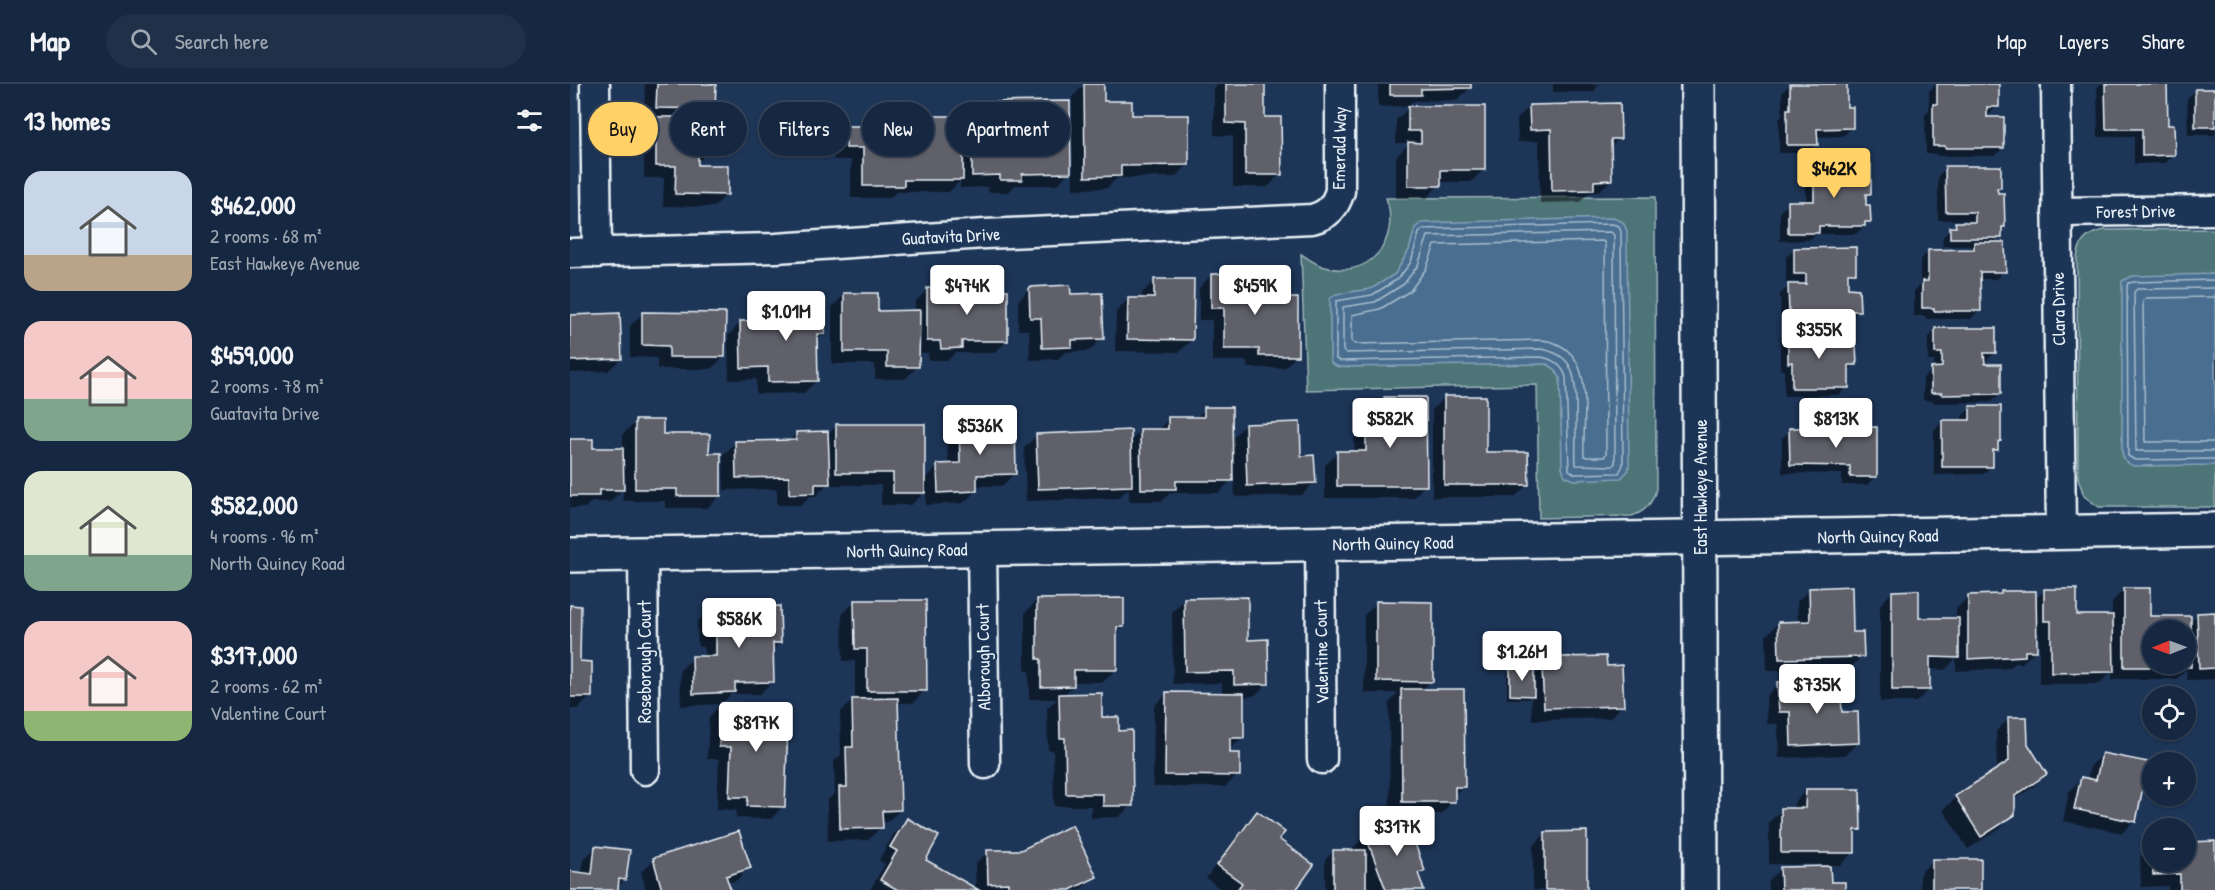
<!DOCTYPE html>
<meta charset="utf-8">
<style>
body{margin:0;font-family:"Patrick Hand",sans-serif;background:#1f3048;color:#f1f3f6;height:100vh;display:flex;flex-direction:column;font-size:22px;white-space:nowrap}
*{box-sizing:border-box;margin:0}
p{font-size:20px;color:#9ea6b1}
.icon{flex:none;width:33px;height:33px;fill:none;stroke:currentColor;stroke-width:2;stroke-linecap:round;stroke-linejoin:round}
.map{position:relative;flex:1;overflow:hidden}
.drawer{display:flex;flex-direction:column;background:#162841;width:570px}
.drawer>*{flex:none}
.guide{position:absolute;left:18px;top:18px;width:570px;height:54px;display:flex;gap:12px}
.needle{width:39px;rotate:269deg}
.controls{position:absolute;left:1572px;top:536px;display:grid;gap:12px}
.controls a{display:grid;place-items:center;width:54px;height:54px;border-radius:50%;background:#162841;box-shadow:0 2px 4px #0004,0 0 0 2px #35445a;font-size:30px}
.price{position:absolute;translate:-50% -51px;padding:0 14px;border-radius:6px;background:#fff;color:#222;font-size:20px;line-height:39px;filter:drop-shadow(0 2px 3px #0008)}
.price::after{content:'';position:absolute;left:50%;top:36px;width:18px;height:14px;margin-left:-9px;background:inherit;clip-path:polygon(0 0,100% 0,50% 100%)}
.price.on{background:#ffd166;color:#111}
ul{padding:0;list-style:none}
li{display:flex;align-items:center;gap:18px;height:150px;padding:0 24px}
li span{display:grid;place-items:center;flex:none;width:168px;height:120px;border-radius:18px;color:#555}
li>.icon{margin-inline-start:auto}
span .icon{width:72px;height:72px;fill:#fffc;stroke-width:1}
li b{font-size:26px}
h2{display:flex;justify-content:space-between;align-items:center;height:72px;padding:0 24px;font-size:26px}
.tag{padding:0 21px;border-radius:27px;background:#162841;box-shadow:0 2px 4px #0004,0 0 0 2px #35445a;font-size:21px;line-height:54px}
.tag.on{background:#ffd166;color:#111}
header{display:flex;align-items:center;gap:36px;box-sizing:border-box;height:84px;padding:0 30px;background:#162841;border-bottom:2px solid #35445a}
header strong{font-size:28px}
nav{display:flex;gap:33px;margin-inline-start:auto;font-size:21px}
.search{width:420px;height:54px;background:#1f3048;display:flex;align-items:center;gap:15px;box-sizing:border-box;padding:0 21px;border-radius:33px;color:#9ea6b1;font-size:22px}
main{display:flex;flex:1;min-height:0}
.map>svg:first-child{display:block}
.green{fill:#4e7477;stroke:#9bb2b8;stroke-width:1.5}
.water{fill:#486e90;stroke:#88a2ba;stroke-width:1.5}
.shadow{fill:#0007;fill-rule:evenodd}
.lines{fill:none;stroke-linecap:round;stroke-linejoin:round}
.shore{stroke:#a8bdce;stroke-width:1.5}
.building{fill:#60606a;stroke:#e8f1f8;stroke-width:1.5;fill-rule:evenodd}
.street-casing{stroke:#e8f1f8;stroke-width:33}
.secondary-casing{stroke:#e8f1f8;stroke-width:38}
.street{stroke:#1d3557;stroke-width:28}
.secondary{stroke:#1d3557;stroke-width:33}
.labels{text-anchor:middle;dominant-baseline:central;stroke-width:4.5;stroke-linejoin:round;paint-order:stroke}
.street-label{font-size:18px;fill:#e8f1f8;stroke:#1d3557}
</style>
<header>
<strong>Map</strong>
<div class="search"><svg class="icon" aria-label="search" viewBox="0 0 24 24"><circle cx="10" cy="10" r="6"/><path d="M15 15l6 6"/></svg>Search here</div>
<nav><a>Map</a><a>Layers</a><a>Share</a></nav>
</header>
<main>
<section class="drawer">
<h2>13 homes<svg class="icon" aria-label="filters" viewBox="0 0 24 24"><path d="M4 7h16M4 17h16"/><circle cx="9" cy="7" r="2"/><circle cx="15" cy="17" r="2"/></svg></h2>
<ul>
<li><span style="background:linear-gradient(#c9d6e8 70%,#b9a48a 0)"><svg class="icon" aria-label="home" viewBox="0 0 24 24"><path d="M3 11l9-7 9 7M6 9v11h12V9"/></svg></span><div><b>$462,000</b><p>2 rooms · 68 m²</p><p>East Hawkeye Avenue</p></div></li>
<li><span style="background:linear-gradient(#f6c9c9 65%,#7fa58c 0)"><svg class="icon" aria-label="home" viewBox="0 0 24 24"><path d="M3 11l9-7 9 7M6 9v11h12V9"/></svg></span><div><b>$459,000</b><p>2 rooms · 78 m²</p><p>Guatavita Drive</p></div></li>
<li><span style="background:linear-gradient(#dfe7d0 70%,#7fa58c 0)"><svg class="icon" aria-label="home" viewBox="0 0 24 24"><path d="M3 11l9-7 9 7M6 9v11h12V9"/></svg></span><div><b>$582,000</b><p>4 rooms · 96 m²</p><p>North Quincy Road</p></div></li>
<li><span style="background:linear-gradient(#f6c9c9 75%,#8fb573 0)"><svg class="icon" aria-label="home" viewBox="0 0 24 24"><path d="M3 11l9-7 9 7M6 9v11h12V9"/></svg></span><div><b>$317,000</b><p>2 rooms · 62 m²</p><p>Valentine Court</p></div></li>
</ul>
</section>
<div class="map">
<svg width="1645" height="806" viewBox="0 0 1645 806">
<rect width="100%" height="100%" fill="#1d3557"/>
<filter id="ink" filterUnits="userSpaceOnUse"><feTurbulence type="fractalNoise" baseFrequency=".0167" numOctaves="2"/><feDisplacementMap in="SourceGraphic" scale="12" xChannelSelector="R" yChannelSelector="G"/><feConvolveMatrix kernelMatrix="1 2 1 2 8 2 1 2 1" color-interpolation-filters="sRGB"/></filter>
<g filter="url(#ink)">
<g class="green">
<path d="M1085 113 1086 405C1083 418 1075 428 1062 432L969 434 967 301 736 306 731 170C739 175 746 181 755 183 800 196 831 156 816 114Z"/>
<path d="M1645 145V423H1529L1514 412 1508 394 1507 174C1509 157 1518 149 1534 146Z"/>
</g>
<g class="water">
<path d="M1043 134 1053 138 1057 147 1059 382 1058 387 1051 394 1004 396 995 392 992 383 990 294 985 285 977 280 769 283 762 280 760 276V215L766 210 801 205 825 190 839 166 845 144 851 139Z"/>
<path d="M1645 190V381L1564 382C1556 379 1553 376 1552 368V197L1563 192Z"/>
</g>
<g class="shadow">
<path d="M75 0H144L143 25 133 35 139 67 126 80 157 110 144 123 93 122 94 94H74V47L86 36H74Z"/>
<path d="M515 0 533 19 561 33 618 81 605 93 547 94 537 104 503 105 502 13Z"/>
<path d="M648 0H693V35L710 90 698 103H663V52L644 51V4Z"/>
<path d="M808 0H900V4L887 16 843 17 837 22 808 23Z"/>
<path d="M983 0H1030L1023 8H983Z"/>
<path d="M1220 0 1275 25 1282 43 1273 52 1246 53V61L1238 69H1209V35L1212 32V9Z"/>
<path d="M1366 0H1427V22L1419 31H1416L1433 64 1424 72H1367V70H1356L1355 30 1359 26V7Z"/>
<path d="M1530 0H1596V43L1603 71 1595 79 1564 80V52L1528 53 1527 4Z"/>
<path d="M1626 6H1645V51H1618L1617 15Z"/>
<path d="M403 19 499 88 487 101H445L438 108H418V103L390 104V97L379 108H326L320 114H281V76H264V56L276 43 287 44 297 33H390Z"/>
<path d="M960 22 1049 54 1040 64 1041 96 1028 108 1019 109 1010 118 970 119 969 57 948 58 947 35Z"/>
<path d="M839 24 913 86 901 98H869V101L857 114H826V73L839 59H826V36Z"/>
<path d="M1245 82 1299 110 1294 115 1299 137 1286 150H1246L1239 156 1210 157V127L1219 119 1236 118V90Z"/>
<path d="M1376 84 1429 103 1426 107 1433 143 1430 146V153L1424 159 1434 187 1426 195H1409V226L1401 235H1356V232H1344V207L1350 201V176L1359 167H1398L1402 162H1372L1373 153 1381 144 1386 140H1397V136H1368V92Z"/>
<path d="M1225 165 1284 188 1276 196V206L1288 227 1280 235H1271L1268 238H1211L1210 210 1219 202H1228V198H1216V173Z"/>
<path d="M641 191 686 216 727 271 714 284H677V277H642V236H629V204Z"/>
<path d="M585 196 622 256 609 268 545 267 546 228 558 215H572V209Z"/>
<path d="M460 204 499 212 532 254 519 267 495 268 488 275 460 276 459 246H448V217Z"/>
<path d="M358 205 437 257 424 269H385L378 276H359L358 269H348V282L335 295H305V280H262V223L275 210 306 228H345V218Z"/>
<path d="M210 219 254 249 246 257 247 296 234 309 186 310V295L159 296 158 252 170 239 198 238V232Z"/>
<path d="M73 229 154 273 141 285H87V274L60 273V242Z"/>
<path d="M0 233 51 275 38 287 0 289Z"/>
<path d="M1219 245 1247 258 1285 280 1277 289V303L1269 311 1214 312V286H1210V254Z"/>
<path d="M1366 246 1425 268 1416 277H1413L1430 310 1421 318 1364 319V317L1353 316V294L1364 285V277H1358V254Z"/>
<path d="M875 313 914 369 957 401 945 413H862V326Z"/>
<path d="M815 314 855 401 843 414H755V381L768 369H785L784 355 797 342H803V327Z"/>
<path d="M1401 324 1430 357 1422 370V382L1413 390 1364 391V346L1372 338H1392V332Z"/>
<path d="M635 325 661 355 675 341 730 373 744 398 732 411 665 413 664 393 649 409H600L592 417H559V404L548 414 456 417 454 364 467 351 559 358 571 347H587L599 335H625Z"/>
<path d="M66 338 91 351 138 371 150 412 137 424H95V417H53V405L40 418H21L15 424H0V357L22 365H53V350Z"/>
<path d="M267 341 354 396 368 382 378 381 377 354 390 341 445 389 432 402H406V407L393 419 356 421V407L341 421H311V401H256L246 412H240L231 421H207V405L154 406 153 371 166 358 219 357 227 349 257 351Z"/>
<path d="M1220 346 1306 393 1297 401H1272V390L1212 389V354Z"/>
<path d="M1240 505 1281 550 1292 572 1279 585 1197 587 1196 552 1208 539H1228L1227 518Z"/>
<path d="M1554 505 1579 534 1619 539 1628 530H1645V595L1617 596 1616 585 1607 595H1542V587L1529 600H1469V549H1465V567L1452 579H1445L1440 584 1386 587V574L1375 586 1358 585 1359 606 1346 618H1310V521L1322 508 1348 536H1386V525L1399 512H1427L1431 508 1465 516 1475 506 1506 533H1542V518ZM1582 546H1616V579H1582Z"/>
<path d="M615 515 676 557 697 600 684 612 673 613 672 654 659 666 668 691 655 703H583L584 622 596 610H652V599L603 600 602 528Z"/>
<path d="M467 516 553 542 545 549 546 585 533 598H503V602L493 612 548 648 562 721 549 733 521 734V722H484L483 666H478L477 624 487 615H459V587H455V529Z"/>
<path d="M285 518 355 606 343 619H327L330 726 317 738H311V743L298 756 258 757 257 717 265 709 264 677 271 671 270 629 282 617H285V577H273L272 530Z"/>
<path d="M807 519 861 597 852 606 893 702 883 713V717L871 730H820L819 619 828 609H794V531Z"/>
<path d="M0 523 9 579 21 612 8 625H0Z"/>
<path d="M140 526 210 559 201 567 202 597 190 610H161L151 620 111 622 110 586 123 574H134V563H128L127 538Z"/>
<path d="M992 575 1035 583 1052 621 1040 634 962 636 961 612 958 615H937V589L941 585 962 595 973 584H983Z"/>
<path d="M1208 600 1258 613 1288 659 1275 671 1209 674 1208 640H1197L1196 612Z"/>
<path d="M151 620 213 722 201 735 166 734V726L147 725 149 675H137L139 633Z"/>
<path d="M1439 635 1475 690 1463 703 1443 716V731L1430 744 1398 765 1373 726 1386 713 1427 686 1426 647Z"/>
<path d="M1532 670 1564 737 1552 749 1493 737 1499 708 1511 695 1517 696 1520 683Z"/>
<path d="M1236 706 1289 745 1283 750V768L1271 781H1259V800L1273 806H1198V797L1210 785 1257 783V781L1199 780V738L1212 726H1224V719Z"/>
<path d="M687 729 707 755 724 806H652L636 794 675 741Z"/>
<path d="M338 736 354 776 406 806 405 780 418 768 525 793 510 806H300L315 780 309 776 325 748Z"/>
<path d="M976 749 1016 806H963V762Z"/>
<path d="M796 751 853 786 848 792 852 806H799L795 796V806H755V776L763 768H785L783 764Z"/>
<path d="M1616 759H1645V806H1598V802L1571 803 1570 773 1582 761V777H1616Z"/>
<path d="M26 763 55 795 46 806H0V789L12 790 13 776Z"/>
<path d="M84 776 179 783 167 796 157 799 159 806H76L71 788Z"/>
<path d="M1362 777 1410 806H1350V789Z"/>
</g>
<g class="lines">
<g class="shore">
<path d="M1042 140 1049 142 1051 148 1053 381 1049 389 1005 390 999 386 996 293C992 281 983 275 971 273L770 277 766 275V217L802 211 828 195 841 178 849 149 853 145Z"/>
<path d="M1041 148 1044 151 1045 379 1043 382 1006 381C1004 357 1011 299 999 281 993 271 982 267 971 265L776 269 773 267V223L805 218 834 200 848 181 858 152Z"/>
<path d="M1033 157 1035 160 1036 370 1034 373H1017L1014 372C1012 331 1029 263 972 256L785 260 782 258V231L810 225 840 207 856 185 865 161Z"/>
<path d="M1645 196 1564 198 1558 199 1557 202 1558 372 1565 376 1645 375"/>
<path d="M1645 204 1567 205 1564 208 1566 367H1645"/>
<path d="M1645 213 1576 214 1573 217 1575 358H1645"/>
</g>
</g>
<g class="building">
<path d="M87 0H146L145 25 86 24Z"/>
<path d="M514 0H534V17H562V31H619V81L551 82V92L515 93Z"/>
<path d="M656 0H695V33H711L712 91H675V40L656 39Z"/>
<path d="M820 0H901V4L851 5V11H820Z"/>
<path d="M1220 0H1277V23H1283V44L1247 45 1248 61H1217V25H1220Z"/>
<path d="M1367 0H1429V23H1417V33H1434V64H1375V62H1363V20H1367Z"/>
<path d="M1535 0H1597L1598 41H1604L1605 71 1572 72V45H1536Z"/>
<rect x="1625" y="5" width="20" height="38"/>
<path d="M500 17 501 89 452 90V96H430V91L402 92V18Z"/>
<path d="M1050 19 1051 55H1041L1042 96 1024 97V106L982 107 981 45 960 46 959 21Z"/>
<path d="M838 22H915V86H871V102H838V58L851 59V47H838Z"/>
<path d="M296 32H394L393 96H334V102H293V64H276V42H296Z"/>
<path d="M86 33H141V68L128 67V81H158V111L105 110 106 82H86Z"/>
<path d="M1244 80H1301V110H1296V121H1300L1301 138H1295V142H1249V149H1218V117H1244Z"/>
<path d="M1375 82H1431V104H1427L1428 109H1434L1435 143H1432V154H1380V143H1386L1385 138H1405V128H1376Z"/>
<path d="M1404 158H1435L1436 188H1410L1411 227H1364V224H1352V197H1358V166L1404 165Z"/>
<path d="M1286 163V189H1278V204L1289 205 1290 227H1278V230H1219L1218 200H1236V190H1224V164Z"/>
<path d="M687 189V214H728V272H689V265H654V224H641V190Z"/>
<path d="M584 195H624L623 256 557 255 558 214H584Z"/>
<path d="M500 201 501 210 532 209 534 255 502 256V263L472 264 471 234H460L459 203Z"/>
<path d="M357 204 438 206V257H392V264L371 265 370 257H357Z"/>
<path d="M274 209H308V227L350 226 349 283H317V268H274Z"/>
<path d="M255 216V250H247L248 297 198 298V283L171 284 170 237 210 236V218Z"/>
<path d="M72 228 156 229 155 273H99V262L72 261Z"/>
<path d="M50 229 52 275 0 277V231Z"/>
<path d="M1249 243V257H1279V260H1286L1287 281H1279V304H1222V278L1218 279V244Z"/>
<path d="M1365 244H1426V269H1414L1415 280H1431V310L1372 311V309H1361V284L1372 283V269H1365Z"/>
<path d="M874 312H916V368H958L959 401H874Z"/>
<path d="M814 313H856L857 402H767V367H796V340H815Z"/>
<path d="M1400 322H1431V357L1428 358V366H1423V383H1372V336H1400Z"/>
<path d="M634 323H662L663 397H606V405H571L570 345H598V333H634Z"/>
<path d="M65 336H93V350H140L139 369H151V412H107V405H65Z"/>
<path d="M445 338 446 390 407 391V407L368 409 367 380 390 379 389 340Z"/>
<path d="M730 338 731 372 744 371 746 399 677 402 675 340Z"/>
<path d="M266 340H355V409H323V389H266Z"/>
<path d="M1307 343V393H1280V382L1220 381 1219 344Z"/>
<path d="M561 346 562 402 468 405 466 350Z"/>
<path d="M258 347 260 400H245V409L219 410V393L166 394 165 357 226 356V348Z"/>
<path d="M0 355H23V364H53L54 406H29V412H0Z"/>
<path d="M1282 502 1283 548H1293L1294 573 1209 575 1208 538 1240 537 1239 504Z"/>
<path d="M1554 504H1580V532H1621V583H1554ZM1582 546H1616V579H1582Z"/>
<path d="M1474 505H1507V531H1543L1544 588 1481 589V537H1474Z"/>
<path d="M1349 506V534H1389V574L1360 573V606H1322V507Z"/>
<path d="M1431 507H1466L1467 567H1455V572L1398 575V511L1431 510Z"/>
<path d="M678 513V556L698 555 699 600 664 601V587L615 588 614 514Z"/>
<path d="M554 514V543H547V586H504V602L471 603V575H467V515Z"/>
<path d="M284 516H356L357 607H297V565H285Z"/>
<path d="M806 517 863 518V598L806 597Z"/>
<path d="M0 521 11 522 10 577 22 578V613H0Z"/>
<path d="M210 522 211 559H203L204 598 165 599V608L123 610 122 572H146V551H140L139 524Z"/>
<path d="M1645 528V584L1629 585 1627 529Z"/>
<path d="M1036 572 1037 582 1052 581 1054 622 974 624 972 583 992 582 991 573Z"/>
<path d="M940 584H964V612L940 611Z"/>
<path d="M1259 597V611H1271L1272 628H1288L1289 659 1221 662 1220 628H1209L1207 598Z"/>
<path d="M831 605H894L895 703H885V718H832Z"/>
<path d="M596 608 674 609V654H660V669H670V692L595 691Z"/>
<path d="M532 609V633H549V647L562 646 563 722H533V710H496L495 654H490L489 610Z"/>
<path d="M328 614 331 726 312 727 313 744 270 745 269 703H277L276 663H283L282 615Z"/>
<path d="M151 619 207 621V638L218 639 215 723 177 722 178 713H159L161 663H149Z"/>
<path d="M1438 633H1457L1458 660 1477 690 1445 712V731L1411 753 1385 712 1439 677Z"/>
<path d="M1532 669 1578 678 1566 738 1504 725 1511 693 1526 696Z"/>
<path d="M1236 705H1290L1291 746H1285V769H1211V724H1235Z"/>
<path d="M687 727 715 748 709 755 744 781 726 806H667L672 799 647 781Z"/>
<path d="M337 734 369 752 356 776 409 806H328L310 796 327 767 320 763Z"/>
<path d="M836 735 855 787 848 789 854 806H816L795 750Z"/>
<path d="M502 741 527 793 500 806H438V799L418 800 417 766H451Z"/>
<path d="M169 747 181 784 156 792 161 806H92L83 774Z"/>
<path d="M1017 747V806H975V748Z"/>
<path d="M1645 757V806H1610V790L1583 791V777H1616V758Z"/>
<path d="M25 762 60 766 56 796 49 795 48 806H0V787L22 790Z"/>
<rect x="763" y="766" width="33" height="40"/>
<rect x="1362" y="775" width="49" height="31"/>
<path d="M1260 782 1261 798H1275V806H1211L1210 783Z"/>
</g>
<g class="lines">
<defs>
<g id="street">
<path d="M25 0 27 169"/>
<path d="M1486 0 1491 449"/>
<path d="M1487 128 1645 126"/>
<path d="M0 169 206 164 415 150 742 135C758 131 765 123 770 107V0"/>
<path d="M750 461 752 675"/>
<path d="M412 465 415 680"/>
<path d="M73 470 75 686"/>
</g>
<g id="secondary">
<path d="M1128 0 1131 806"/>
<path d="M0 471 1645 446"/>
</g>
</defs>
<use href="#street" class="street-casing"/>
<use href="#secondary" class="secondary-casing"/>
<use href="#street" class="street"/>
<use href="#secondary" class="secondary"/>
</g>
</g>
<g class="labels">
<g class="street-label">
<text transform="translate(769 64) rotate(-89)">Emerald Way</text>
<text transform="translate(1566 127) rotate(-1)">Forest Drive</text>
<text transform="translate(381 152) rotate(-3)">Guatavita Drive</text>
<text transform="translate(1488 225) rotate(-91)">Clara Drive</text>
<text transform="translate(1130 403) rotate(-90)">East Hawkeye Avenue</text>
<text transform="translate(1308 452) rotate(-1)">North Quincy Road</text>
<text transform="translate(823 459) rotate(-1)">North Quincy Road</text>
<text transform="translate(337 466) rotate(-1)">North Quincy Road</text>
<text transform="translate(751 568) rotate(-91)">Valentine Court</text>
<text transform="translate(413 573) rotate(-91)">Alborough Court</text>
<text transform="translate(74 578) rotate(-90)">Roseborough Court</text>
</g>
</g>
</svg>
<div class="controls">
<a><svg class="needle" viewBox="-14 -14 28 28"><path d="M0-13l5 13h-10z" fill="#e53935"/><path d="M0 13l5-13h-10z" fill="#9ea6b1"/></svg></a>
<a><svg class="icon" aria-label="locate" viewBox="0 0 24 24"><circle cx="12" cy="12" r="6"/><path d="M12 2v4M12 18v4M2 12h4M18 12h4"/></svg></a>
<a>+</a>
<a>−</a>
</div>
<b class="price on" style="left:1264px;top:115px">$462K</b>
<b class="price" style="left:397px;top:232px">$474K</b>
<b class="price" style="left:685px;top:232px">$459K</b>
<b class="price" style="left:216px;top:258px">$1.01M</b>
<b class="price" style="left:1249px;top:276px">$355K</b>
<b class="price" style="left:820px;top:365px">$582K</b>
<b class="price" style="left:1266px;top:365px">$813K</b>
<b class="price" style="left:410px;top:372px">$536K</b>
<b class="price" style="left:169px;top:565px">$586K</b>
<b class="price" style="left:952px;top:598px">$1.26M</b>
<b class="price" style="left:1247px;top:631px">$735K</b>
<b class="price" style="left:186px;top:669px">$817K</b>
<b class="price" style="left:827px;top:773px">$317K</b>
<div class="guide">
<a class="tag on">Buy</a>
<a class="tag">Rent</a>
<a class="tag">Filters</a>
<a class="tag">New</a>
<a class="tag">Apartment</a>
</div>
</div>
</main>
